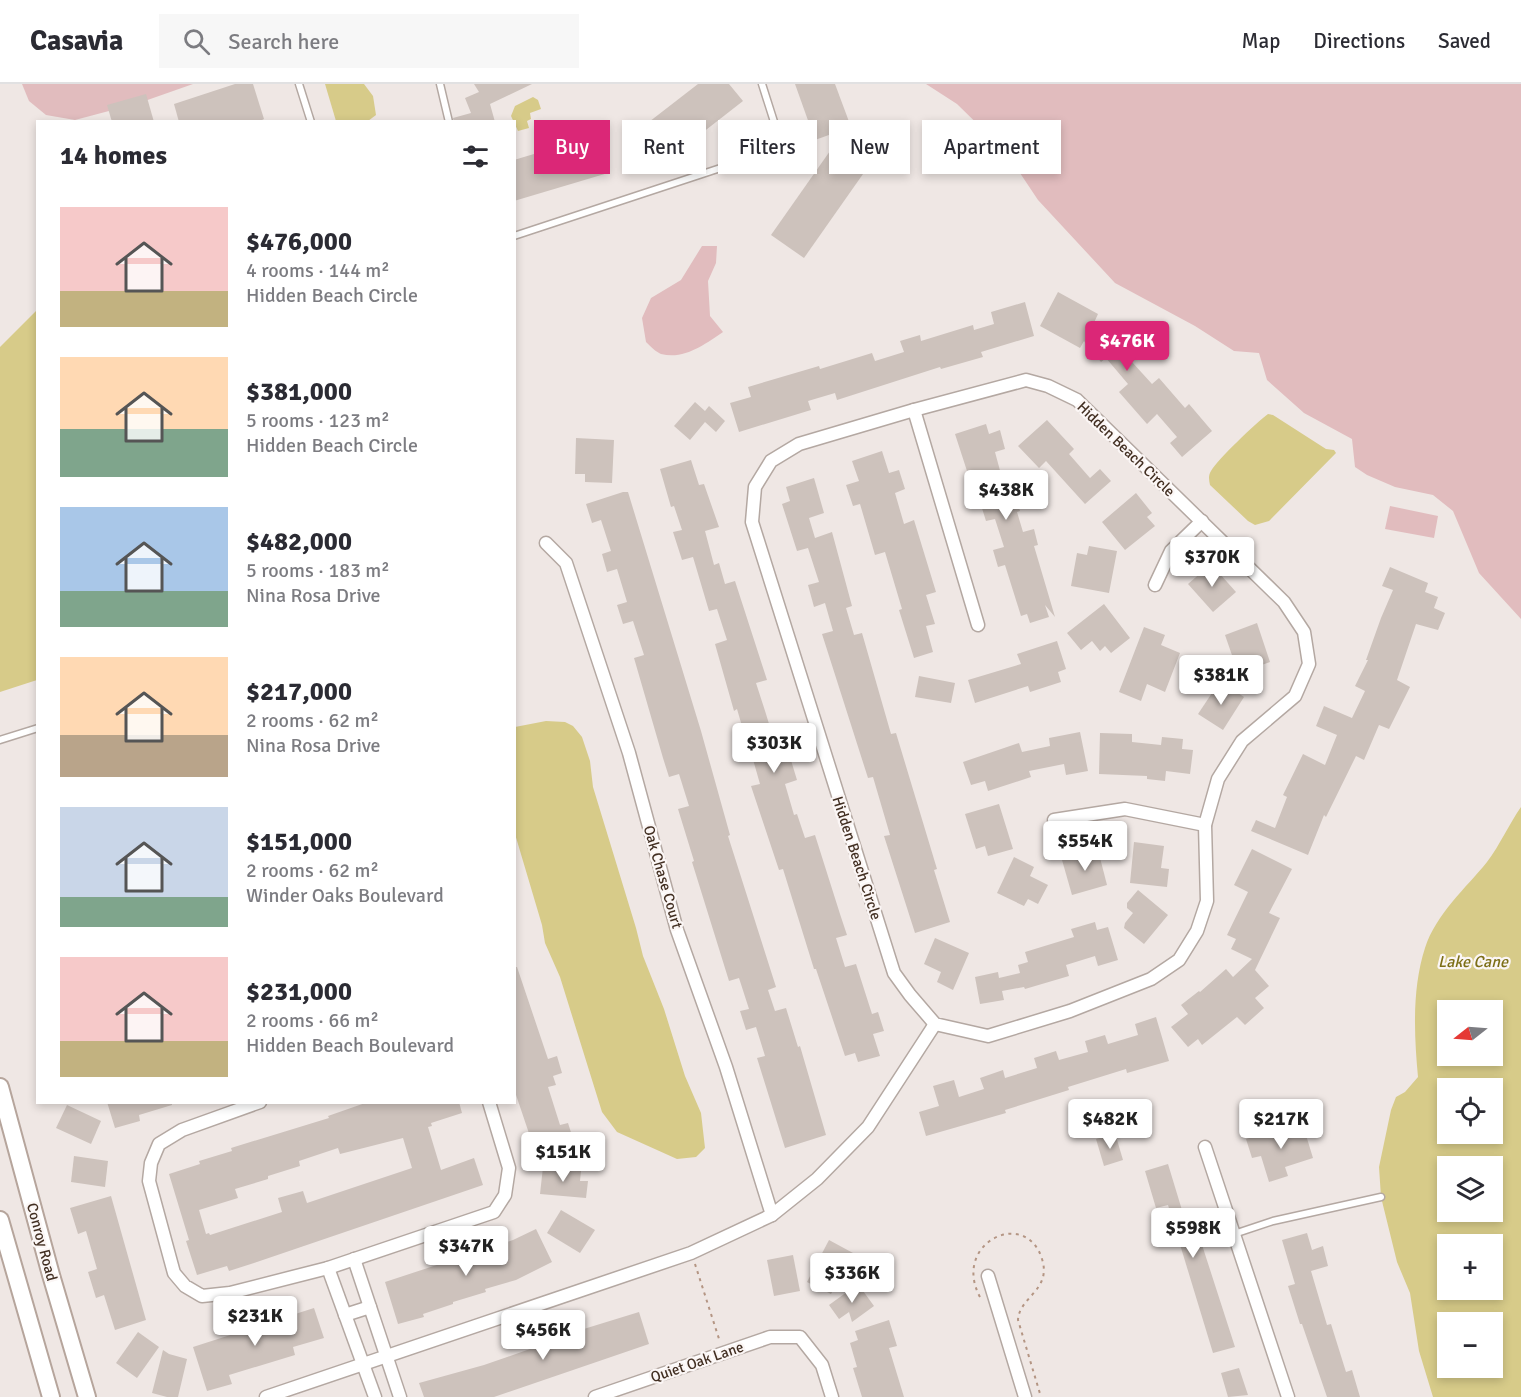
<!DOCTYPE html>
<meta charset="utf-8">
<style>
body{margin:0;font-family:Signika,sans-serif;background:#f7f7f7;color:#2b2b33;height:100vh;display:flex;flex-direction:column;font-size:22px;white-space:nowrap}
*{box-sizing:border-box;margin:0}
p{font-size:20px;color:#7c7c81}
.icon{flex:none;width:33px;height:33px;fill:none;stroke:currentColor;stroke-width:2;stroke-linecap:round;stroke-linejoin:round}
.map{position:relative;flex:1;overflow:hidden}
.side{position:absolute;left:36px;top:36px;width:480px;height:984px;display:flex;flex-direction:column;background:#fff;border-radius:0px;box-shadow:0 3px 9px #0003}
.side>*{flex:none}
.guide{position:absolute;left:534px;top:36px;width:570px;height:54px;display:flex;gap:12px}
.needle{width:39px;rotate:253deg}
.tools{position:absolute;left:1437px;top:916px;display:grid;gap:12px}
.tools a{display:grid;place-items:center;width:66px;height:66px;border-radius:0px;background:#fff;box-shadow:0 3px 9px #0003;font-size:30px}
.price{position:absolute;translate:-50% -51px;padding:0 14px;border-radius:6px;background:#fff;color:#222;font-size:20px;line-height:39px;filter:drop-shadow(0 2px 3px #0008)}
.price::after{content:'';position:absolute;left:50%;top:36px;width:18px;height:14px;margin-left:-9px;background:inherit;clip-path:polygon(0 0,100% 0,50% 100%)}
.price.current{background:#db2777;color:#fff}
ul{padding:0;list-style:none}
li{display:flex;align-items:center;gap:18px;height:150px;padding:0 24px}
li span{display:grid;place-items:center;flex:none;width:168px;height:120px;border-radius:0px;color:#555}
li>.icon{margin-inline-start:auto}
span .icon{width:72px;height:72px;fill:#fffc;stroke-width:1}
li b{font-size:26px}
h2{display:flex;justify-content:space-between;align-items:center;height:72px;padding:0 24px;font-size:26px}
.chip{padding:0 21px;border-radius:0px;background:#fff;box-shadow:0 3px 9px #0003;font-size:21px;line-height:54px}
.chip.current{background:#db2777;color:#fff}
header{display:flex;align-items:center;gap:36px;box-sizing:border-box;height:84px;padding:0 30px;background:#fff;border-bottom:2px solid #e1e1e2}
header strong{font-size:28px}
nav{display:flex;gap:33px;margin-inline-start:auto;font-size:21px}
.search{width:420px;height:54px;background:#f7f7f7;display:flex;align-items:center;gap:15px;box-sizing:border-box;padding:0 21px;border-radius:0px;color:#7c7c81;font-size:22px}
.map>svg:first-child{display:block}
.green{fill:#e1bcbe}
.water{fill:#d7cb89;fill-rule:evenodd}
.building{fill:#cdc2bc;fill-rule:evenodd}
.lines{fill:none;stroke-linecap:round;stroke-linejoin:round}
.lane-casing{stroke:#b4a8a2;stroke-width:9}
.street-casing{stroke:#b4a8a2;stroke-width:15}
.secondary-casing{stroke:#b6a59c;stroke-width:20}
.path{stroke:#b49583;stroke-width:2;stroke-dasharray:3 4.5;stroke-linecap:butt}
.lane{stroke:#fff;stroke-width:6}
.street{stroke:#fff;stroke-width:12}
.secondary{stroke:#fff;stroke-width:16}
.labels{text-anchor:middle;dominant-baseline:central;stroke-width:4.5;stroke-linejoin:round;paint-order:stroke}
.street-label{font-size:15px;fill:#422f22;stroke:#fbf6f5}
.water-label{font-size:16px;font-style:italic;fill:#7d6f17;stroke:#fbf6f5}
</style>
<header>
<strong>Casavia</strong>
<div class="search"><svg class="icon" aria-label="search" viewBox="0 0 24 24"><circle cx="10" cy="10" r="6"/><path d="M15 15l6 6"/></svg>Search here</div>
<nav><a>Map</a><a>Directions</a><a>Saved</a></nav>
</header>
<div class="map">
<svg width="1521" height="1313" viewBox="0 0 1521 1313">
<rect width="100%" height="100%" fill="#efe7e4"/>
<g class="green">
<path d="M22 0H193L139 19 75 36 46 31 29 17Z"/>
<path d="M926 0H1521V535L1479 489 1453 427 1433 411 1395 403 1367 391 1355 383 1352 355 1304 329 1267 296 1259 269 1234 267 1195 242 1115 199 1038 116 1006 68 957 20Z"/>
<path d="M702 162H717L716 179 708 197 710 232 723 248C705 260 685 276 661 270 656 268 650 262 646 258L642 234 651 214 681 196Z"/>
<path d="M1390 422 1438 432 1434 454 1385 445Z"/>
</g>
<g class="water">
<path d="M325 0H364L373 12 376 31 368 37H336Z"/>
<path d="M533 13 538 16 541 25 530 29 531 35 527 37 529 44 518 47 511 32 515 22Z"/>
<path d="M37 226V596L0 608V263Z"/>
<path d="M1268 330 1273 331 1326 365 1334 366 1336 369 1269 437 1255 441 1248 437 1210 401C1209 396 1208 392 1211 387 1218 375 1256 339 1268 330Z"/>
<path d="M546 637 565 638 573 642 582 653 590 677 593 703 636 844 643 872 664 925 685 992 701 1029 705 1064 696 1073 677 1075 617 1048 602 1028 560 893 545 859 542 841 515 750V643Z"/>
<path d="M1521 723V1313H1433L1419 1267 1410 1209 1397 1178 1381 1113 1379 1083 1391 1026 1396 1013 1405 1008 1418 993C1414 951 1412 904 1425 864 1436 830 1466 804 1487 778 1500 761 1509 740 1521 723ZM1448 927H1492V972H1448ZM1448 1005H1492V1050H1448ZM1448 1083H1492V1128H1448ZM1448 1161H1492V1206H1448ZM1448 1239H1492V1284H1448Z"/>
</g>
<g class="building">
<path d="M235 0H253L264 35 258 38H179L174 20Z"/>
<path d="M474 0H532L490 20 495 38H454L453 34 471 29 465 14 479 8Z"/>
<path d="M698 0H729L743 17 661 81 636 48Z"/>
<path d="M795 0H835L851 43 815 56Z"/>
<path d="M146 10 154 38H112L107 21Z"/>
<path d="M597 51 608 89 514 117V76Z"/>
<path d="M830 67 863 90 804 174 771 151Z"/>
<path d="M1058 208 1098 230 1093 241 1110 261 1128 246 1145 267 1132 278 1152 300 1159 294 1185 324 1189 320 1212 347 1182 373 1170 359 1177 353 1157 330 1147 340 1119 308 1128 300 1106 274 1101 278 1084 257 1080 264 1040 242Z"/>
<path d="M1025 218 1034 252 981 268 983 273 941 285 940 283 837 316 835 309 808 317 811 326 739 348 730 319 751 313 748 303 819 282 820 285 872 269 875 277 904 268 900 257 920 251 921 257 973 241 974 246 994 240 991 228Z"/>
<path d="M695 318 705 327 709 322 725 337 716 348 705 338 690 356 674 342Z"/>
<path d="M1047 336 1074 365 1069 370 1090 394 1100 385 1111 397 1085 420 1046 377 1039 384 1018 362Z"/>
<path d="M986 340 989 350 1000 346 1005 365 995 368 1002 394 1010 392 1020 427 1017 428 1023 448 1034 445 1038 461 1034 462 1055 533 1045 521 1049 533 1030 539 1027 530 1021 532 1005 481 998 483 993 466 1004 463 995 435 986 437 970 386 967 387 955 350Z"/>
<path d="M576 354 614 356 612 399 585 398V390H575Z"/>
<path d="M882 367 889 389 899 386 905 405 895 409 904 440 914 436 936 508 926 511 935 540 926 542 933 568 914 574 899 526 902 525 885 468 875 471 860 420 853 422 846 401 859 397 852 377Z"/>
<path d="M691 376 699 401 704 400 719 443 705 447 714 481 719 479 725 500 735 497 767 596 756 599 766 630 773 653 783 650 797 696 785 700 794 731 797 730 805 754 815 751 840 830 847 851 836 854 845 883 856 880 872 930 878 928 884 947 873 950 880 972 858 978 855 969 845 972 816 885H814L783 785 779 786 751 702 760 700 752 672 742 675 735 652 744 649 737 625 734 627 715 560 727 556 717 525 709 527 693 473 682 476 673 448 682 446 674 422 671 423 660 385Z"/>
<path d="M814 394 824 429 809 434 815 454 832 448 852 522 846 524 854 551 862 549 891 650 896 649 937 785 934 786 950 838 915 849 884 752 890 751 873 693 868 694 822 550 833 547 825 519 814 523 808 501 819 498 808 464 797 467 782 420 790 417 786 403Z"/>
<path d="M623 408H628L701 647 730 751 728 752 776 903 768 906 775 927 786 924 798 963 800 962 826 1051 785 1064 757 974 765 972 756 943 746 946 740 927 749 925 739 894 729 897 692 778 694 777 678 725 689 722 679 690 669 693 663 674 634 574 644 571 633 537 623 540 617 521 627 518 617 485 607 488 602 470 611 467 601 436 592 439 586 420Z"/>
<path d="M1136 409 1152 429 1147 433 1155 442 1125 466 1102 438Z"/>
<path d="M1089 462 1117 467 1109 509 1071 502 1077 469 1087 471Z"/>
<path d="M1211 480 1236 508 1213 528 1188 500Z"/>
<path d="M1390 483 1428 499 1425 508 1438 513 1434 524 1445 529 1438 546 1416 540 1397 596 1410 603 1389 645 1379 641 1364 676 1356 672 1326 733 1324 731 1308 771 1251 747 1256 736 1275 744 1287 713 1283 711 1303 670 1325 681 1337 651 1316 642 1324 622 1352 634 1365 607 1355 602 1368 576H1366L1381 534 1393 506 1382 502Z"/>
<path d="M1104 520 1130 554 1111 569 1105 562 1100 567 1092 557 1081 566 1067 549Z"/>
<path d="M1257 539 1270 578 1259 582 1262 592 1242 600 1225 551Z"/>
<path d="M1144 543 1165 551 1161 561 1180 569 1165 608 1147 600 1141 617 1119 608Z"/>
<path d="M1057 557 1066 585 1058 588 1061 598 1030 608 1028 602 975 619 968 596 1021 580 1017 570Z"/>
<path d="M919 592 955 599 951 619 915 613Z"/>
<path d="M1220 597 1244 613 1223 646 1198 630Z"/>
<path d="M1080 648 1088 687 1066 691 1064 680 1029 687 1031 693 988 707 985 697 971 701 963 678 1019 659 1022 668 1050 662 1049 654Z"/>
<path d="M1100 649 1132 650V658L1161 661 1162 653 1183 655 1182 665 1193 666 1190 690 1166 687 1165 697 1147 695V692L1099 690Z"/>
<path d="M999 720 1013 765 988 772 985 762 976 765 965 730Z"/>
<path d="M1134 758 1164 762 1161 784 1169 785 1167 803 1130 799Z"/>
<path d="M1252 765 1292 785 1269 829 1280 834 1255 886 1269 902 1255 914 1264 924 1245 941 1237 933 1202 961 1198 955 1188 963 1171 943 1188 930 1181 921 1199 907 1200 908 1226 885 1233 893 1252 875 1231 865 1236 855 1227 851 1248 808 1234 801Z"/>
<path d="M1098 766 1107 801 1072 811 1062 776Z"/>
<path d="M1014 773 1034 783 1030 792 1048 801 1038 820 1028 815 1024 822 997 809Z"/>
<path d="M1138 806 1168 831 1144 860 1124 844 1125 839 1133 829 1127 824V819Z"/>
<path d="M1095 838 1097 846 1108 843 1118 876 1098 882 1095 872 1066 881 1069 892 1025 905 1024 903 1002 907 1004 916 980 920 975 893 998 888 999 894 1020 889 1018 881 1028 878 1025 868 1074 853 1071 845Z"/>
<path d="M935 854 969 869 953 906 937 898 941 888 924 880Z"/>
<path d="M514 883H517L548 975 557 972 562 989 553 992 556 1001 548 1003 560 1041 568 1039 576 1064 538 1076 514 1005Z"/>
<path d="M1156 933 1169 977 1127 989 1126 985 1068 1003 1069 1006 1005 1026 1006 1029 926 1052 919 1028 939 1022 933 1002 954 996 959 1013 984 1005 980 994 1003 986 1005 994 1037 984 1034 974 1056 967 1059 976 1088 968 1085 957 1105 951 1108 960 1138 951 1135 940Z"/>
<path d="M107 1018H172V1021L139 1031 140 1037 115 1044Z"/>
<path d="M368 1018H459L462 1029 431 1039 432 1042 428 1043 441 1086 474 1074 483 1101 254 1179 229 1187 227 1182 197 1191 186 1157 189 1156 169 1090 200 1080 199 1077 232 1067 231 1064 329 1034 328 1032ZM403 1054 412 1084 307 1119 303 1107 278 1114 282 1128 210 1151 209 1149 206 1150 199 1126 238 1114 235 1105 268 1095V1092L300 1082 299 1077 338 1064 340 1070Z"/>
<path d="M67 1021 101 1037 91 1060 56 1044Z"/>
<path d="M1302 1038 1313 1074 1285 1083 1288 1092 1269 1098 1261 1072 1252 1074 1246 1055Z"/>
<path d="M1115 1049 1123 1076 1104 1082 1096 1055Z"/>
<path d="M74 1072 108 1077 105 1103 71 1098Z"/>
<path d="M1168 1080 1185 1136 1193 1133 1235 1263 1213 1269 1168 1121 1156 1124 1145 1087Z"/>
<path d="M543 1083 581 1087 580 1097H588L586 1114 540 1110Z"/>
<path d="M111 1112 146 1236 115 1246 104 1211 96 1214 88 1188 97 1185 86 1147 78 1150 70 1124Z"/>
<path d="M561 1126 595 1146 580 1169 547 1149Z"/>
<path d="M536 1145 552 1178 516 1196 485 1205 486 1208 453 1218V1220L423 1230 424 1233 398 1240 385 1198 513 1156Z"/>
<path d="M1307 1149 1312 1166 1323 1162 1328 1182 1311 1187 1327 1241 1331 1240 1346 1288 1352 1286 1360 1313H1327L1302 1240H1300L1288 1202 1295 1200 1282 1156Z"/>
<path d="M829 1156 853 1169 831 1210 807 1198Z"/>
<path d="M793 1171 800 1207 774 1212 767 1176Z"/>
<path d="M858 1200 874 1222 852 1238 849 1228 839 1235 829 1221Z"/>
<path d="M314 1224 324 1254 293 1263 295 1271 229 1291 232 1300 207 1307 193 1263Z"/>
<path d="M639 1228 649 1260 494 1313H424L419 1299 484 1281 550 1258 548 1254 573 1246 574 1248Z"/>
<path d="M889 1236 897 1262 889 1264 904 1313H862L853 1284 857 1283 850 1259 858 1256 855 1247Z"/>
<path d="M138 1248 159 1263 137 1294 116 1279Z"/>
<path d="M163 1266 169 1270 187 1275 178 1313H167L152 1309Z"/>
<path d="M1239 1284 1248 1311 1228 1313 1221 1289Z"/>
</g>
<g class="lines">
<defs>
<g id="lane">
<path d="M299 0 311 38"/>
<path d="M440 0 449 38"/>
<path d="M514 152 760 71 776 56V44L762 0"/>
<path d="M0 656 38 644"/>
<path d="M1234 1150 1273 1137 1381 1113"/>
</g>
<g id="street">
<path d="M1026 296 1048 302 1077 316 1284 518 1304 548 1309 580 1295 612 1242 657 1218 695 1205 741 1207 817 1197 847 1179 876 1151 895 1070 927 988 952 935 940 910 911 894 889 752 438 755 403 771 377 799 360 914 326Z"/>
<path d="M914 326 978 541"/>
<path d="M546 459 566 479 629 669 677 846 726 983 772 1131"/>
<path d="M1155 501 1171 467 1202 437"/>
<path d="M1054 736 1125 725 1205 741"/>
<path d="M260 1018 182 1046 159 1060 151 1079 149 1097 174 1189 185 1202 202 1212 230 1209 328 1184 494 1128 505 1111 509 1084 489 1018"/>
<path d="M1205 1063 1288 1313"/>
<path d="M354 1175 400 1313"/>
<path d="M328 1184 375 1313"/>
<path d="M988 1192 1025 1313"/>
<path d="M345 1231 370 1223"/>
<path d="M266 1313 691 1169 772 1131 817 1095 868 1043 935 940"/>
<path d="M595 1313 770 1253H800L822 1281 832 1313"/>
</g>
<g id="secondary">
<path d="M0 1003 51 1191 87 1313"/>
<path d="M0 1136 51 1313"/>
</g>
</defs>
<use href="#lane" class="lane-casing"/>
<use href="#street" class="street-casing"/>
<use href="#secondary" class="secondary-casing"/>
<g class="path">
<path d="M695 1180 720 1258"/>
<path d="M980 1213C951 1159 1026 1123 1042 1175 1052 1206 1019 1213 1018 1236L1041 1313"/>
</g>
<use href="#lane" class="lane"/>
<use href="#street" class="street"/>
<use href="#secondary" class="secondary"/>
</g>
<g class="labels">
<g class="street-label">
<text transform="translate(1126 365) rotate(44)">Hidden Beach Circle</text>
<text transform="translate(857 774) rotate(72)">Hidden Beach Circle</text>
<text transform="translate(663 793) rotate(74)">Oak Chase Court</text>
<text transform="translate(42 1158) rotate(75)">Conroy Road</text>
<text transform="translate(697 1278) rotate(-19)">Quiet Oak Lane</text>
</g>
<g class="water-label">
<text x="1473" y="878">Lake Cane</text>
</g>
</g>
</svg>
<div class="tools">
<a><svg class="needle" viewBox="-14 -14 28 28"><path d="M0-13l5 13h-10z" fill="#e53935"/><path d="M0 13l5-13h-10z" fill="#7c7c81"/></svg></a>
<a><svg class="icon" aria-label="locate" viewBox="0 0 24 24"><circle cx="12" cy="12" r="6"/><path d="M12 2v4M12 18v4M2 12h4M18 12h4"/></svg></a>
<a><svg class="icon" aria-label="layers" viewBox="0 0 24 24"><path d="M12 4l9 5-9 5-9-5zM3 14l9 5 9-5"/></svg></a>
<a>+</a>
<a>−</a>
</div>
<b class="price current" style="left:1127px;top:288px">$476K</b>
<b class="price" style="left:1006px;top:437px">$438K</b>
<b class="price" style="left:1212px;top:504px">$370K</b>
<b class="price" style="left:1221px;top:622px">$381K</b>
<b class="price" style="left:774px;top:690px">$303K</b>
<b class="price" style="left:1085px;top:788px">$554K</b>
<b class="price" style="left:1110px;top:1066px">$482K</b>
<b class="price" style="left:1281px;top:1066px">$217K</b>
<b class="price" style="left:563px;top:1099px">$151K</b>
<b class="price" style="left:1193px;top:1175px">$598K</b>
<b class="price" style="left:466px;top:1193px">$347K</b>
<b class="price" style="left:852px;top:1220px">$336K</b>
<b class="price" style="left:255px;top:1263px">$231K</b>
<b class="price" style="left:543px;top:1277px">$456K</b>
<div class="guide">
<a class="chip current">Buy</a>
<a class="chip">Rent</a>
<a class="chip">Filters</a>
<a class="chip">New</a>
<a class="chip">Apartment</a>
</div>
<section class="side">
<h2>14 homes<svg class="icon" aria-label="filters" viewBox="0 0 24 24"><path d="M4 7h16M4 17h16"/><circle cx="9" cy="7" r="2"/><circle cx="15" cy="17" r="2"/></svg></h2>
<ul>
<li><span style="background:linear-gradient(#f6c9c9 70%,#c2b280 0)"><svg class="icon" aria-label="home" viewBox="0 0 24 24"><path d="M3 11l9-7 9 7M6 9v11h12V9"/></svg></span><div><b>$476,000</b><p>4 rooms · 144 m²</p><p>Hidden Beach Circle</p></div></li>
<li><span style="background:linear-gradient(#ffd9b3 60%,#7fa58c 0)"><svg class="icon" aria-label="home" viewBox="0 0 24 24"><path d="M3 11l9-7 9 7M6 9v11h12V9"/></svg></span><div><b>$381,000</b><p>5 rooms · 123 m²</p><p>Hidden Beach Circle</p></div></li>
<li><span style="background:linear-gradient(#a9c7e8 70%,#7fa58c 0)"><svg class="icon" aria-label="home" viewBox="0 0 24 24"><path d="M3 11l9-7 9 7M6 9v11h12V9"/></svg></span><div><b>$482,000</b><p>5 rooms · 183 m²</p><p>Nina Rosa Drive</p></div></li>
<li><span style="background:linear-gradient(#ffd9b3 65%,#b9a48a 0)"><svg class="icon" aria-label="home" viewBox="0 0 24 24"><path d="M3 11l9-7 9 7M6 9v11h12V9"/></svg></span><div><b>$217,000</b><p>2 rooms · 62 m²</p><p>Nina Rosa Drive</p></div></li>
<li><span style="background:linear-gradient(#c9d6e8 75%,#7fa58c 0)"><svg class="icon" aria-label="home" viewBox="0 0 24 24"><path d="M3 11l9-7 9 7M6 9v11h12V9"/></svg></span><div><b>$151,000</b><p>2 rooms · 62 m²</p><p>Winder Oaks Boulevard</p></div></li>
<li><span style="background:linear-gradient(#f6c9c9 70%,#c2b280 0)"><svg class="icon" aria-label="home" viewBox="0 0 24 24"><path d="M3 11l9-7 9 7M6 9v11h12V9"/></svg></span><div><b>$231,000</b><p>2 rooms · 66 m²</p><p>Hidden Beach Boulevard</p></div></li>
</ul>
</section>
</div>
